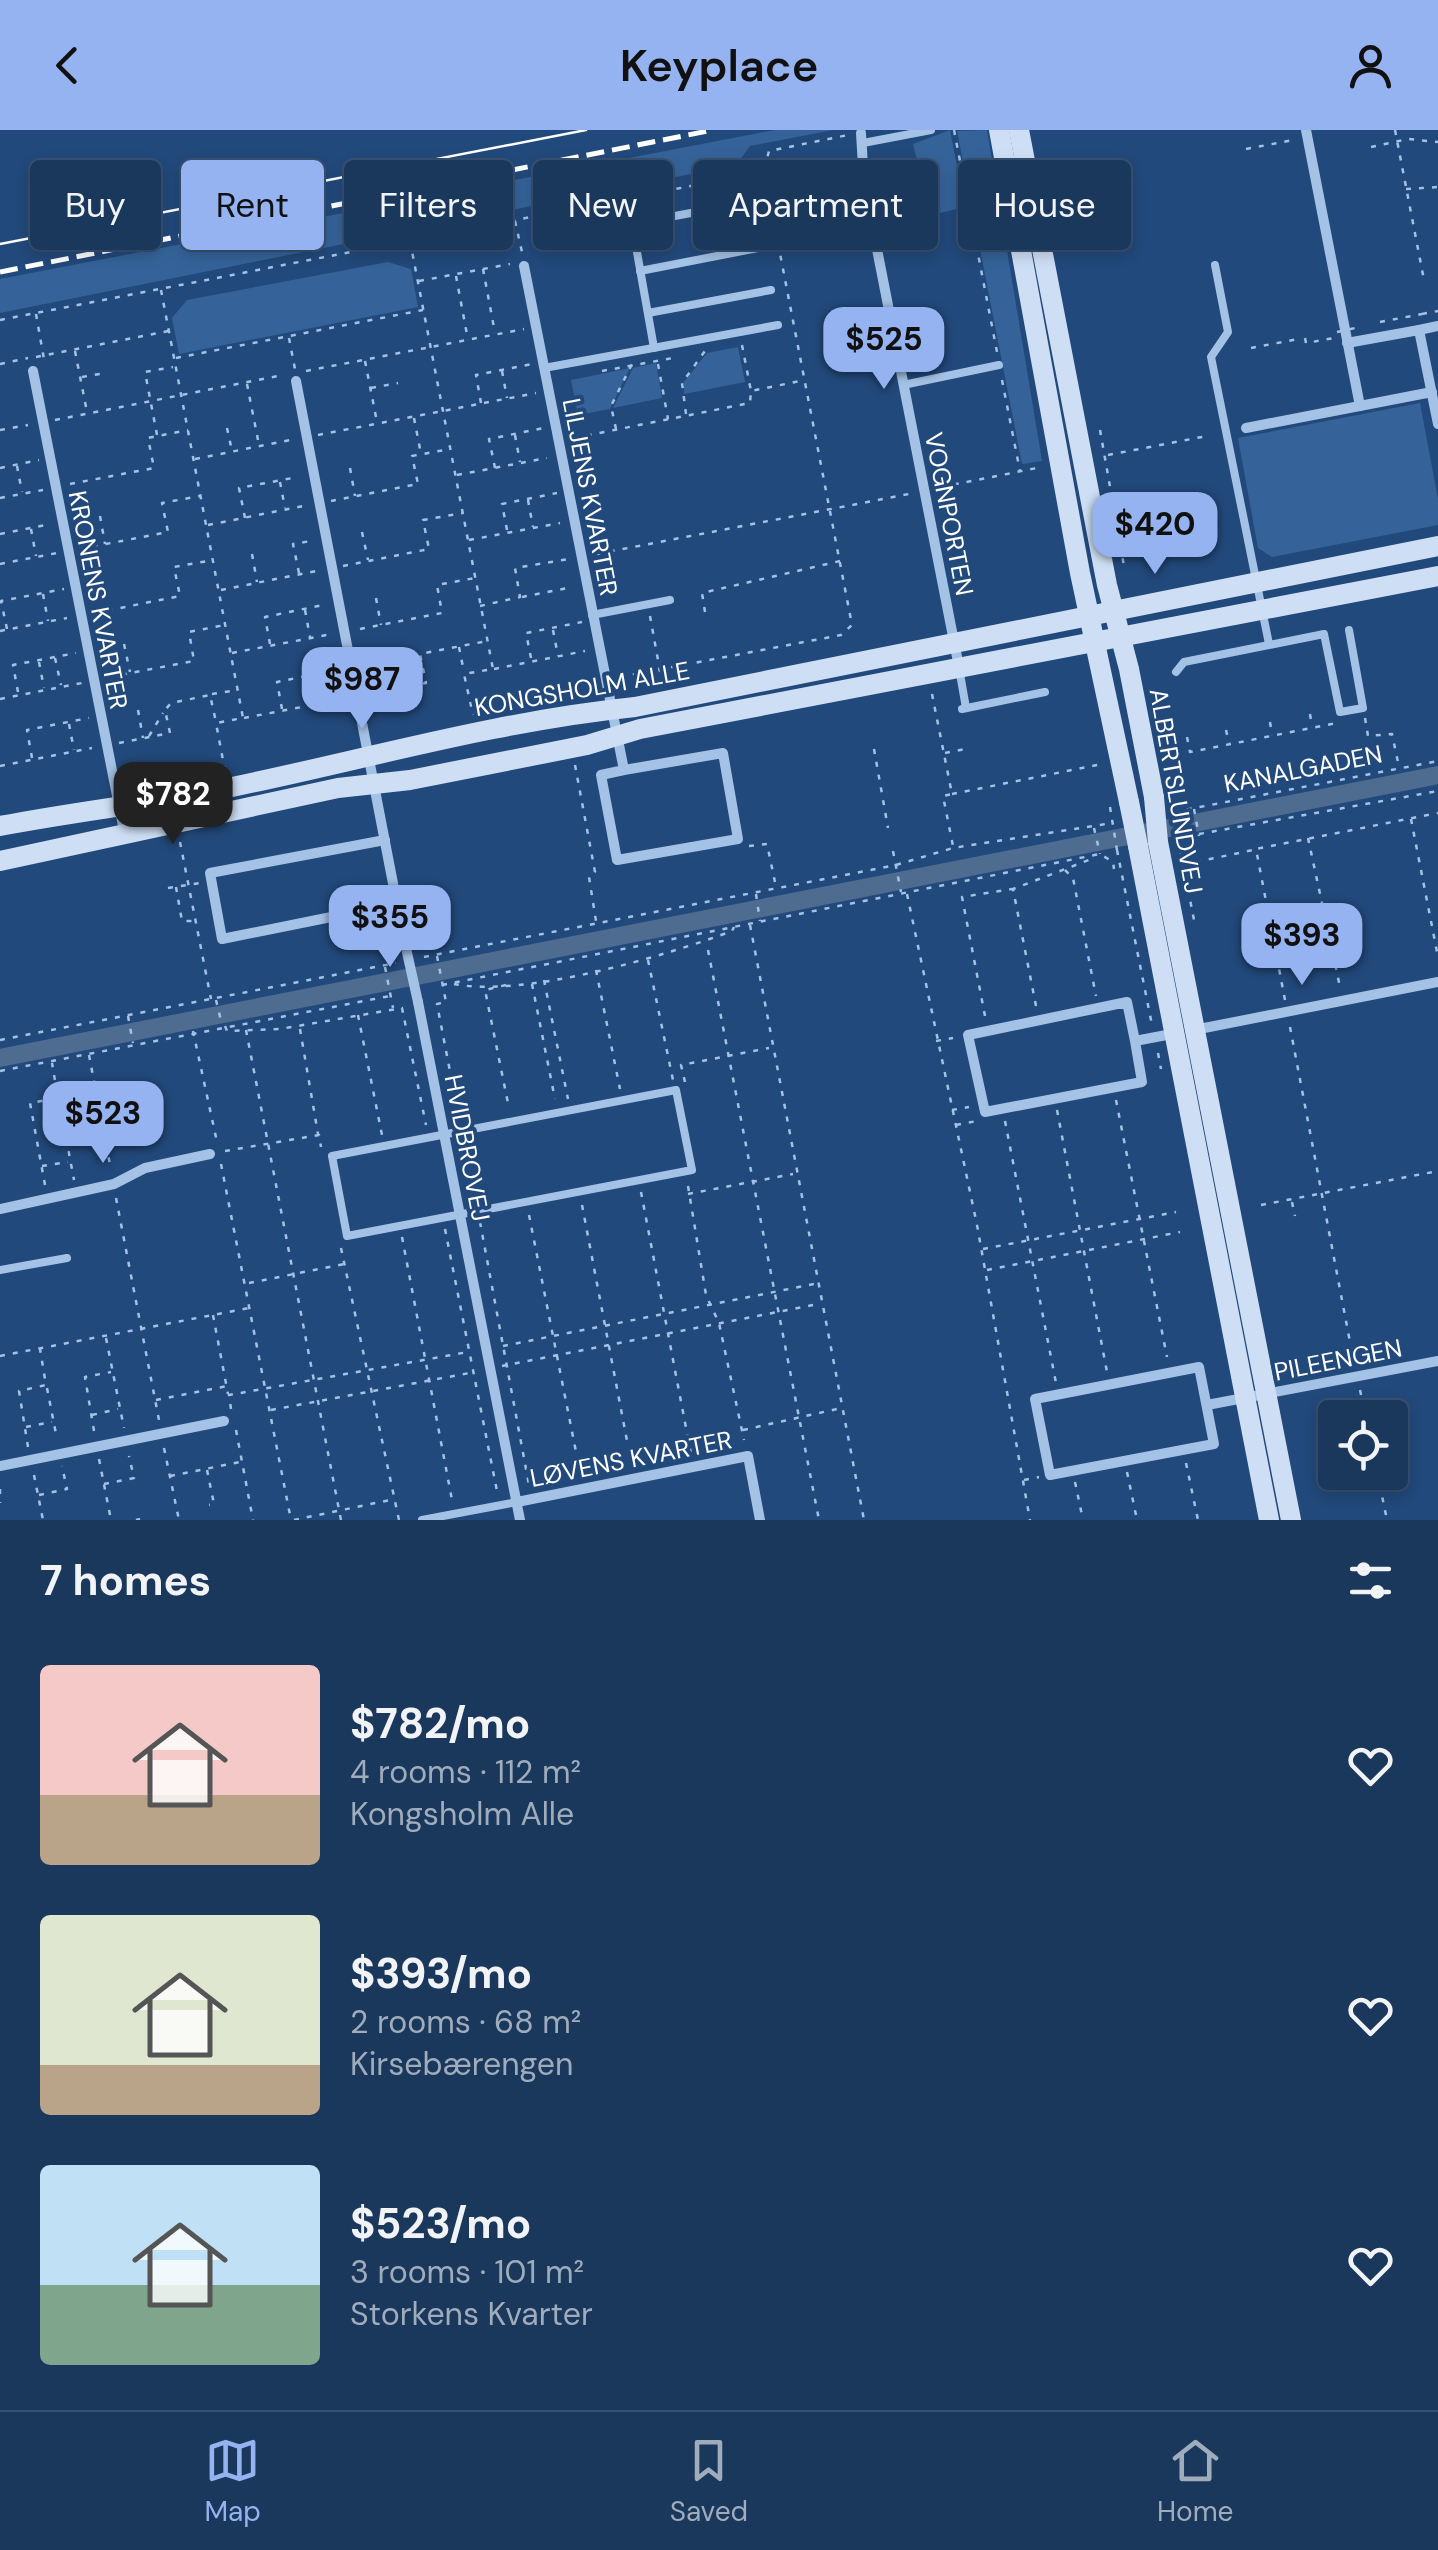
<!DOCTYPE html>
<meta charset="utf-8">
<style>
body{margin:0;font-family:"DM Sans",sans-serif;background:#274265;color:#f1f3f6;height:100vh;display:flex;flex-direction:column;font-size:38px;white-space:nowrap}
*{box-sizing:border-box;margin:0}
p{font-size:32px;color:#9facbb}
.icon{flex:none;width:55px;height:55px;fill:none;stroke:currentColor;stroke-width:2;stroke-linecap:round;stroke-linejoin:round}
.map{position:relative;height:1390px;overflow:hidden}
.sheet{display:flex;flex-direction:column;background:#1a375c;flex:1}
.sheet>*{flex:none}
.hud{position:absolute;left:30px;top:30px;width:1380px;height:90px;display:flex;gap:20px}
.buttons{position:absolute;left:1318px;top:1270px;display:grid;gap:20px}
.buttons a{display:grid;place-items:center;width:90px;height:90px;border-radius:10px;background:#1a375c;box-shadow:0 5px 15px #0003,0 0 0 2px #385172;font-size:50px}
.price{position:absolute;translate:-50% -85px;padding:0 22px;border-radius:20px;background:#95b2f1;color:#111;font-size:32px;line-height:65px;filter:drop-shadow(0 2px 5px #0008)}
.price::after{content:'';position:absolute;left:50%;top:60px;width:30px;height:22px;margin-left:-15px;background:inherit;clip-path:polygon(0 0,100% 0,50% 100%)}
.price.selected{background:#222;color:#fff}
ul{padding:0;list-style:none}
li{display:flex;align-items:center;gap:30px;height:250px;padding:0 40px}
li span{display:grid;place-items:center;flex:none;width:280px;height:200px;border-radius:10px;color:#555}
li>.icon{margin-inline-start:auto}
span .icon{width:120px;height:120px;fill:#fffc;stroke-width:1}
li b{font-size:42px}
h2{display:flex;justify-content:space-between;align-items:center;height:120px;padding:0 40px;font-size:42px}
.tag{padding:0 35px;border-radius:10px;background:#1a375c;box-shadow:0 5px 15px #0003,0 0 0 2px #385172;font-size:35px;line-height:90px}
.tag.selected{background:#95b2f1;color:#111}
header{display:flex;justify-content:space-between;align-items:center;height:130px;padding:0 40px;background:#95b2f1;color:#111;font-size:45px;font-weight:600}
.tabs{display:flex;justify-content:space-around;align-items:center;height:140px;border-top:2px solid #385172;background:#1a375c;font-size:28px;color:#9facbb}
.tabs a{display:grid;justify-items:center;gap:5px}
.tabs .selected{color:#95b2f1}
.map>svg:first-child{display:block}
.green{fill:#356399}
.lines{fill:none;stroke-linecap:round;stroke-linejoin:round}
.canal{stroke:#4e6b90;stroke-width:18}
.path{stroke:#a4c2e6;stroke-width:2.5;stroke-dasharray:5 8;stroke-linecap:butt}
.lane{stroke:#a4c2e6;stroke-width:8}
.street{stroke:#a4c2e6;stroke-width:10}
.secondary{stroke:#cedff5;stroke-width:20}
.tram{stroke:#fff;stroke-width:2.5}
.rail{stroke:#fff;stroke-width:5;stroke-dasharray:18 8;stroke-linecap:butt}
.path-bridge{stroke:#a4c2e6;stroke-width:2.5;stroke-dasharray:5 8;stroke-linecap:butt}
.street-bridge{stroke:#a4c2e6;stroke-width:10}
.secondary-bridge{stroke:#cedff5;stroke-width:20}
.labels{text-anchor:middle;dominant-baseline:central;stroke-width:8;stroke-linejoin:round;paint-order:stroke}
.street-label{font-size:25px;fill:#fff;stroke:#22497b}
</style>
<header><svg class="icon" aria-label="back" viewBox="0 0 24 24"><path d="M15 5l-7 7 7 7"/></svg>Keyplace<svg class="icon" aria-label="person" viewBox="0 0 24 24"><circle cx="12" cy="8" r="4"/><path d="M4 21q1-7 8-7t8 7"/></svg></header>
<div class="map">
<svg width="1438" height="1390" viewBox="0 0 1438 1390">
<rect width="100%" height="100%" fill="#22497b"/>
<g class="green">
<path d="M775 0H833L750 16 736 35 0 183V149Z"/>
<path d="M950 0 965 77 931 85 913 14Z"/>
<path d="M987 0 1042 331 1022 334 957 1Z"/>
<path d="M388 132 411 139 418 177 179 224 172 188 187 170Z"/>
<path d="M738 217 745 252 684 264V252L707 223Z"/>
<path d="M656 233 662 268 613 278 633 238Z"/>
<path d="M630 238 610 279 578 285 571 250Z"/>
<path d="M1420 273 1438 369V395L1272 427 1258 418 1238 308Z"/>
</g>
<g class="lines">
<path class="canal" d="M0 928 1438 645"/>
<g class="path">
<path d="M954 0 997 222"/>
<path d="M1395 0 1424 150"/>
<path d="M1371 17 1408 9 1438 12"/>
<path d="M1246 19 1293 10"/>
<path d="M1406 59 1438 57"/>
<path d="M515 91 522 122"/>
<path d="M410 111 493 539 464 544 473 585"/>
<path d="M483 139 495 203"/>
<path d="M456 146 468 210"/>
<path d="M419 151 510 134"/>
<path d="M161 160 243 588 216 593 225 641"/>
<path d="M36 184 45 235"/>
<path d="M0 190 758 43 764 40 769 21 848 5"/>
<path d="M1380 192 1422 184"/>
<path d="M289 208 295 239"/>
<path d="M1305 208 1306 213 1334 208"/>
<path d="M742 215 751 261"/>
<path d="M1251 218 1298 209"/>
<path d="M75 221 87 282"/>
<path d="M36 227 169 201"/>
<path d="M176 228 423 180"/>
<path d="M365 231 377 292"/>
<path d="M0 234 28 228"/>
<path d="M658 234 668 289"/>
<path d="M306 241 524 199"/>
<path d="M502 241 507 268"/>
<path d="M602 241 673 228"/>
<path d="M82 247 105 243"/>
<path d="M1002 250 1020 341"/>
<path d="M247 254 259 315"/>
<path d="M371 258 398 253"/>
<path d="M481 273 476 245 532 234"/>
<path d="M686 284 682 253 705 221"/>
<path d="M414 288 421 324"/>
<path d="M55 290 283 245"/>
<path d="M227 298 232 321"/>
<path d="M616 299 611 276 632 234"/>
<path d="M0 300 28 295"/>
<path d="M1100 300 1124 436"/>
<path d="M157 305 145 242 173 237"/>
<path d="M318 305 536 263"/>
<path d="M515 305 520 332"/>
<path d="M574 308 750 273 751 261 805 250"/>
<path d="M1108 325 1207 306"/>
<path d="M195 329 295 309"/>
<path d="M17 336 22 362"/>
<path d="M0 338 39 330"/>
<path d="M350 338 355 366"/>
<path d="M495 338 489 309 544 298"/>
<path d="M457 345 547 328"/>
<path d="M280 352 285 378"/>
<path d="M70 354 154 338 148 308 188 300"/>
<path d="M941 357 1042 337"/>
<path d="M0 368 43 360"/>
<path d="M528 370 533 397"/>
<path d="M331 371 418 354 412 326 450 319"/>
<path d="M100 386 105 414"/>
<path d="M245 388 239 358 298 347"/>
<path d="M208 395 308 375"/>
<path d="M31 399 36 426"/>
<path d="M507 400 502 374 557 363"/>
<path d="M362 402 368 430"/>
<path d="M0 404 51 394"/>
<path d="M469 410 560 393"/>
<path d="M80 419 168 402 162 373 200 366"/>
<path d="M252 424 257 452"/>
<path d="M597 424 909 364"/>
<path d="M0 434 57 423"/>
<path d="M343 436 429 419 423 390 463 383"/>
<path d="M299 443 293 414 311 411"/>
<path d="M221 460 321 440"/>
<path d="M43 464 48 491"/>
<path d="M522 467 573 457"/>
<path d="M376 468 381 495"/>
<path d="M480 476 520 467 515 438 569 429"/>
<path d="M305 480 310 507"/>
<path d="M705 482 702 463 840 431"/>
<path d="M95 483 180 466 174 437 213 430"/>
<path d="M650 486 662 552"/>
<path d="M7 499 1 471 64 459"/>
<path d="M360 499 442 483 437 455 475 448"/>
<path d="M553 500 558 526"/>
<path d="M0 501 67 488"/>
<path d="M124 514 130 542"/>
<path d="M270 514 265 487 323 475"/>
<path d="M459 517 464 542"/>
<path d="M232 523 332 504"/>
<path d="M55 528 61 555"/>
<path d="M531 528 526 503 582 492"/>
<path d="M386 530 392 558"/>
<path d="M39 532 44 558"/>
<path d="M494 539 585 521"/>
<path d="M318 545 324 572"/>
<path d="M109 547 194 531 189 502 225 495"/>
<path d="M620 547 841 505 852 495 764 41"/>
<path d="M18 562 13 535 76 523"/>
<path d="M372 563 426 553 420 524 487 511"/>
<path d="M212 564 237 560"/>
<path d="M932 564 952 664 943 666 953 716"/>
<path d="M0 569 82 553"/>
<path d="M282 579 277 552 335 540"/>
<path d="M138 580 143 608"/>
<path d="M1310 584 1312 597"/>
<path d="M244 588 344 569"/>
<path d="M1365 588 1368 606 1392 604 1399 637"/>
<path d="M1270 592 1272 605"/>
<path d="M69 594 74 620"/>
<path d="M1226 600 1229 613"/>
<path d="M149 606 163 583"/>
<path d="M1187 607 1190 622 1337 593"/>
<path d="M119 613 170 603 165 580 171 573 210 565 216 592"/>
<path d="M874 619 888 698"/>
<path d="M945 623 970 618"/>
<path d="M32 628 27 600 89 588"/>
<path d="M575 635 595 742 589 747 596 791"/>
<path d="M0 636 92 618"/>
<path d="M952 664 1102 634"/>
<path d="M1194 679 1199 706"/>
<path d="M1174 682 1438 631"/>
<path d="M1411 689 1438 827"/>
<path d="M1094 698 1100 724"/>
<path d="M1199 704 1438 661"/>
<path d="M1178 708 1194 790"/>
<path d="M1308 708 1340 857"/>
<path d="M180 712 211 869"/>
<path d="M1186 714 1188 726"/>
<path d="M749 716 767 714 776 757"/>
<path d="M1117 720 1152 895"/>
<path d="M893 721 901 762"/>
<path d="M1196 732 1253 720"/>
<path d="M1065 740 1073 748 1096 866"/>
<path d="M176 757 182 791H196"/>
<path d="M168 758 200 753"/>
<path d="M756 764 760 791"/>
<path d="M907 764 977 1095 1030 1390"/>
<path d="M750 795 864 1390"/>
<path d="M708 820 819 1390"/>
<path d="M437 826 446 872 437 874 459 988"/>
<path d="M424 827 896 735 953 718 1112 693"/>
<path d="M648 830 673 950"/>
<path d="M385 837 393 878"/>
<path d="M596 840 620 959"/>
<path d="M544 850 568 969"/>
<path d="M454 854C524 868 665 826 732 801L734 797"/>
<path d="M532 854 555 969"/>
<path d="M442 855 1100 724 1113 732 1114 739"/>
<path d="M506 855 485 860 509 978"/>
<path d="M216 870 222 895"/>
<path d="M1285 870 1256 719 1438 683"/>
<path d="M1036 876 1013 759 1094 728"/>
<path d="M358 885 382 1005"/>
<path d="M128 886 133 913"/>
<path d="M985 886 962 767 1012 759"/>
<path d="M225 896 227 901 280 899 402 878 426 995"/>
<path d="M1290 897 1354 1233"/>
<path d="M300 899 318 1004"/>
<path d="M246 900 341 1390"/>
<path d="M193 901 217 1012"/>
<path d="M0 910 396 833"/>
<path d="M936 911 953 908"/>
<path d="M1158 923 1161 939"/>
<path d="M89 925 111 1040"/>
<path d="M0 941 390 866"/>
<path d="M685 952 681 935 769 918"/>
<path d="M59 970 74 1050"/>
<path d="M1116 970 1167 1227"/>
<path d="M952 980 969 977"/>
<path d="M1057 980 1107 1242"/>
<path d="M1005 991 1056 1253"/>
<path d="M956 995 977 991"/>
<path d="M225 1021 319 1005 321 1017"/>
<path d="M221 1034 291 1390"/>
<path d="M42 1036 68 1032"/>
<path d="M45 1055 30 973 58 968 52 933"/>
<path d="M688 1056 706 1165 719 1193 744 1310"/>
<path d="M641 1062 691 1324"/>
<path d="M688 1064 793 1044"/>
<path d="M116 1068 159 1290"/>
<path d="M1292 1072 1295 1086"/>
<path d="M582 1075 632 1337"/>
<path d="M1261 1075 1438 1041"/>
<path d="M529 1085 581 1347"/>
<path d="M480 1092 529 1355"/>
<path d="M445 1099 497 1361"/>
<path d="M402 1107 452 1370"/>
<path d="M341 1118 399 1390"/>
<path d="M983 1119 1176 1082"/>
<path d="M987 1140 1180 1102"/>
<path d="M249 1153 344 1134"/>
<path d="M213 1185 228 1264"/>
<path d="M106 1208 124 1298"/>
<path d="M503 1216 814 1154"/>
<path d="M0 1226 249 1178"/>
<path d="M502 1236 818 1174"/>
<path d="M47 1258 57 1309"/>
<path d="M1360 1260 1366 1288"/>
<path d="M156 1270 227 1256"/>
<path d="M231 1279 229 1265 468 1222"/>
<path d="M271 1280 475 1242"/>
<path d="M92 1285 118 1279"/>
<path d="M26 1297 52 1292"/>
<path d="M236 1300 253 1390"/>
<path d="M743 1300 837 1279"/>
<path d="M94 1301 85 1247 111 1242"/>
<path d="M28 1317 19 1261 46 1255 40 1219"/>
<path d="M164 1318 179 1390"/>
<path d="M99 1329 111 1390"/>
<path d="M1186 1333 1198 1390"/>
<path d="M207 1340 214 1374 209 1375"/>
<path d="M1127 1342 1137 1390"/>
<path d="M1377 1342 1387 1390"/>
<path d="M34 1345 43 1390"/>
<path d="M170 1346 240 1332"/>
<path d="M1024 1350 1039 1347"/>
<path d="M1075 1352 1083 1390"/>
<path d="M104 1354 134 1348 129 1326"/>
<path d="M0 1359V1373"/>
<path d="M39 1365 67 1359 62 1336"/>
<path d="M136 1390 140 1389"/>
<path d="M294 1390 390 1370"/>
</g>
<g class="lane">
<path d="M863 13 931 0"/>
<path d="M1215 135 1228 202 1211 227 1269 514"/>
<path d="M640 141 763 117"/>
<path d="M648 183 771 160"/>
<path d="M654 218 632 94 755 71"/>
<path d="M544 238 778 195"/>
<path d="M903 255 999 235"/>
<path d="M592 485 670 470"/>
<path d="M959 538 966 578"/>
<path d="M1176 542 1184 532 1324 504 1340 582 1363 578 1349 500"/>
<path d="M962 579 1045 562"/>
<path d="M676 960 692 1040 347 1106 332 1026Z"/>
<path d="M0 1140 67 1128"/>
<path d="M422 1390 517 1372"/>
</g>
<g class="street">
<path d="M1306 0 1360 276"/>
<path d="M861 3 864 53 959 537"/>
<path d="M524 136 624 640 601 645 617 730 738 709 723 623 624 640"/>
<path d="M1419 200 1438 196"/>
<path d="M1347 213 1419 200 1438 294"/>
<path d="M33 241 125 706"/>
<path d="M296 251 402 800"/>
<path d="M1246 298 1432 262"/>
<path d="M361 781 222 809 210 743 385 710"/>
<path d="M418 872 520 1390"/>
<path d="M1194 900 1438 852"/>
<path d="M1135 911 1142 952 985 982 968 905 1127 872 1135 911 1177 903"/>
<path d="M0 1079 114 1054 145 1038 210 1024"/>
<path d="M1199 1237 1214 1314 1050 1345 1035 1269Z"/>
<path d="M1207 1275 1438 1231"/>
<path d="M0 1336 224 1291"/>
<path d="M517 1372 748 1326 760 1390"/>
</g>
<g class="secondary">
<path d="M999 0 1080 443 1129 672"/>
<path d="M1019 0 1107 455 1129 539 1154 667"/>
<path d="M0 696C77 681 155 673 232 657 367 629 498 591 635 577L1438 416"/>
<path d="M1158 712 1291 1390"/>
<path d="M1138 716 1269 1390"/>
<path d="M0 731 338 658 410 650 587 615 640 599 1438 446"/>
</g>
<path class="tram" d="M0 114 586 0"/>
<path class="rail" d="M0 142 713 0"/>
<g class="path-bridge">
<path d="M1422 184 1438 181"/>
<path d="M1337 202 1355 198"/>
<path d="M1110 677 1117 720"/>
</g>
<path class="street-bridge" d="M402 800 418 872"/>
<g class="secondary-bridge">
<path d="M1154 667 1158 712"/>
<path d="M1129 672 1138 716"/>
</g>
</g>
<g class="labels">
<g class="street-label">
<text transform="translate(590 367) rotate(79)">LILJENS KVARTER</text>
<text transform="translate(949 384) rotate(79)">VOGNPORTEN</text>
<text transform="translate(98 470) rotate(79)">KRONENS KVARTER</text>
<text transform="translate(582 559) rotate(-10)">KONGSHOLM ALLE</text>
<text transform="translate(1303 639) rotate(-11)">KANALGADEN</text>
<text transform="translate(1176 661) rotate(80)">ALBERTSLUNDVEJ</text>
<text transform="translate(467 1018) rotate(79)">HVIDBROVEJ</text>
<text transform="translate(1338 1230) rotate(-11)">PILEENGEN</text>
<text transform="translate(631 1329) rotate(-11)">LØVENS KVARTER</text>
</g>
</g>
</svg>
<div class="buttons">
<a><svg class="icon" aria-label="locate" viewBox="0 0 24 24"><circle cx="12" cy="12" r="6"/><path d="M12 2v4M12 18v4M2 12h4M18 12h4"/></svg></a>
</div>
<b class="price" style="left:884px;top:262px">$525</b>
<b class="price" style="left:1155px;top:447px">$420</b>
<b class="price" style="left:362px;top:602px">$987</b>
<b class="price selected" style="left:173px;top:717px">$782</b>
<b class="price" style="left:390px;top:840px">$355</b>
<b class="price" style="left:1302px;top:858px">$393</b>
<b class="price" style="left:103px;top:1036px">$523</b>
<div class="hud">
<a class="tag">Buy</a>
<a class="tag selected">Rent</a>
<a class="tag">Filters</a>
<a class="tag">New</a>
<a class="tag">Apartment</a>
<a class="tag">House</a>
</div>
</div>
<section class="sheet">
<h2>7 homes<svg class="icon" aria-label="filters" viewBox="0 0 24 24"><path d="M4 7h16M4 17h16"/><circle cx="9" cy="7" r="2"/><circle cx="15" cy="17" r="2"/></svg></h2>
<ul>
<li><span style="background:linear-gradient(#f6c9c9 65%,#b9a48a 0)"><svg class="icon" aria-label="home" viewBox="0 0 24 24"><path d="M3 11l9-7 9 7M6 9v11h12V9"/></svg></span><div><b>$782/mo</b><p>4 rooms · 112 m²</p><p>Kongsholm Alle</p></div><svg class="icon" aria-label="heart" viewBox="0 0 24 24"><path d="M12 20l-8-8c-3-5 5-10 8-4 3-6 11-1 8 4z"/></svg></li>
<li><span style="background:linear-gradient(#dfe7d0 75%,#b9a48a 0)"><svg class="icon" aria-label="home" viewBox="0 0 24 24"><path d="M3 11l9-7 9 7M6 9v11h12V9"/></svg></span><div><b>$393/mo</b><p>2 rooms · 68 m²</p><p>Kirsebærengen</p></div><svg class="icon" aria-label="heart" viewBox="0 0 24 24"><path d="M12 20l-8-8c-3-5 5-10 8-4 3-6 11-1 8 4z"/></svg></li>
<li><span style="background:linear-gradient(#bfe0f5 60%,#7fa58c 0)"><svg class="icon" aria-label="home" viewBox="0 0 24 24"><path d="M3 11l9-7 9 7M6 9v11h12V9"/></svg></span><div><b>$523/mo</b><p>3 rooms · 101 m²</p><p>Storkens Kvarter</p></div><svg class="icon" aria-label="heart" viewBox="0 0 24 24"><path d="M12 20l-8-8c-3-5 5-10 8-4 3-6 11-1 8 4z"/></svg></li>
</ul>
</section>
<nav class="tabs">
<a class="selected"><svg class="icon" aria-label="map" viewBox="0 0 24 24"><path d="M3 6l6-2 6 2 6-2v14l-6 2-6-2-6 2zM9 4v14M15 6v14"/></svg>Map</a>
<a><svg class="icon" aria-label="saved" viewBox="0 0 24 24"><path d="M7 4h10v16l-5-4-5 4z"/></svg>Saved</a>
<a><svg class="icon" aria-label="home" viewBox="0 0 24 24"><path d="M3 11l9-7 9 7M6 9v11h12V9"/></svg>Home</a>
</nav>
